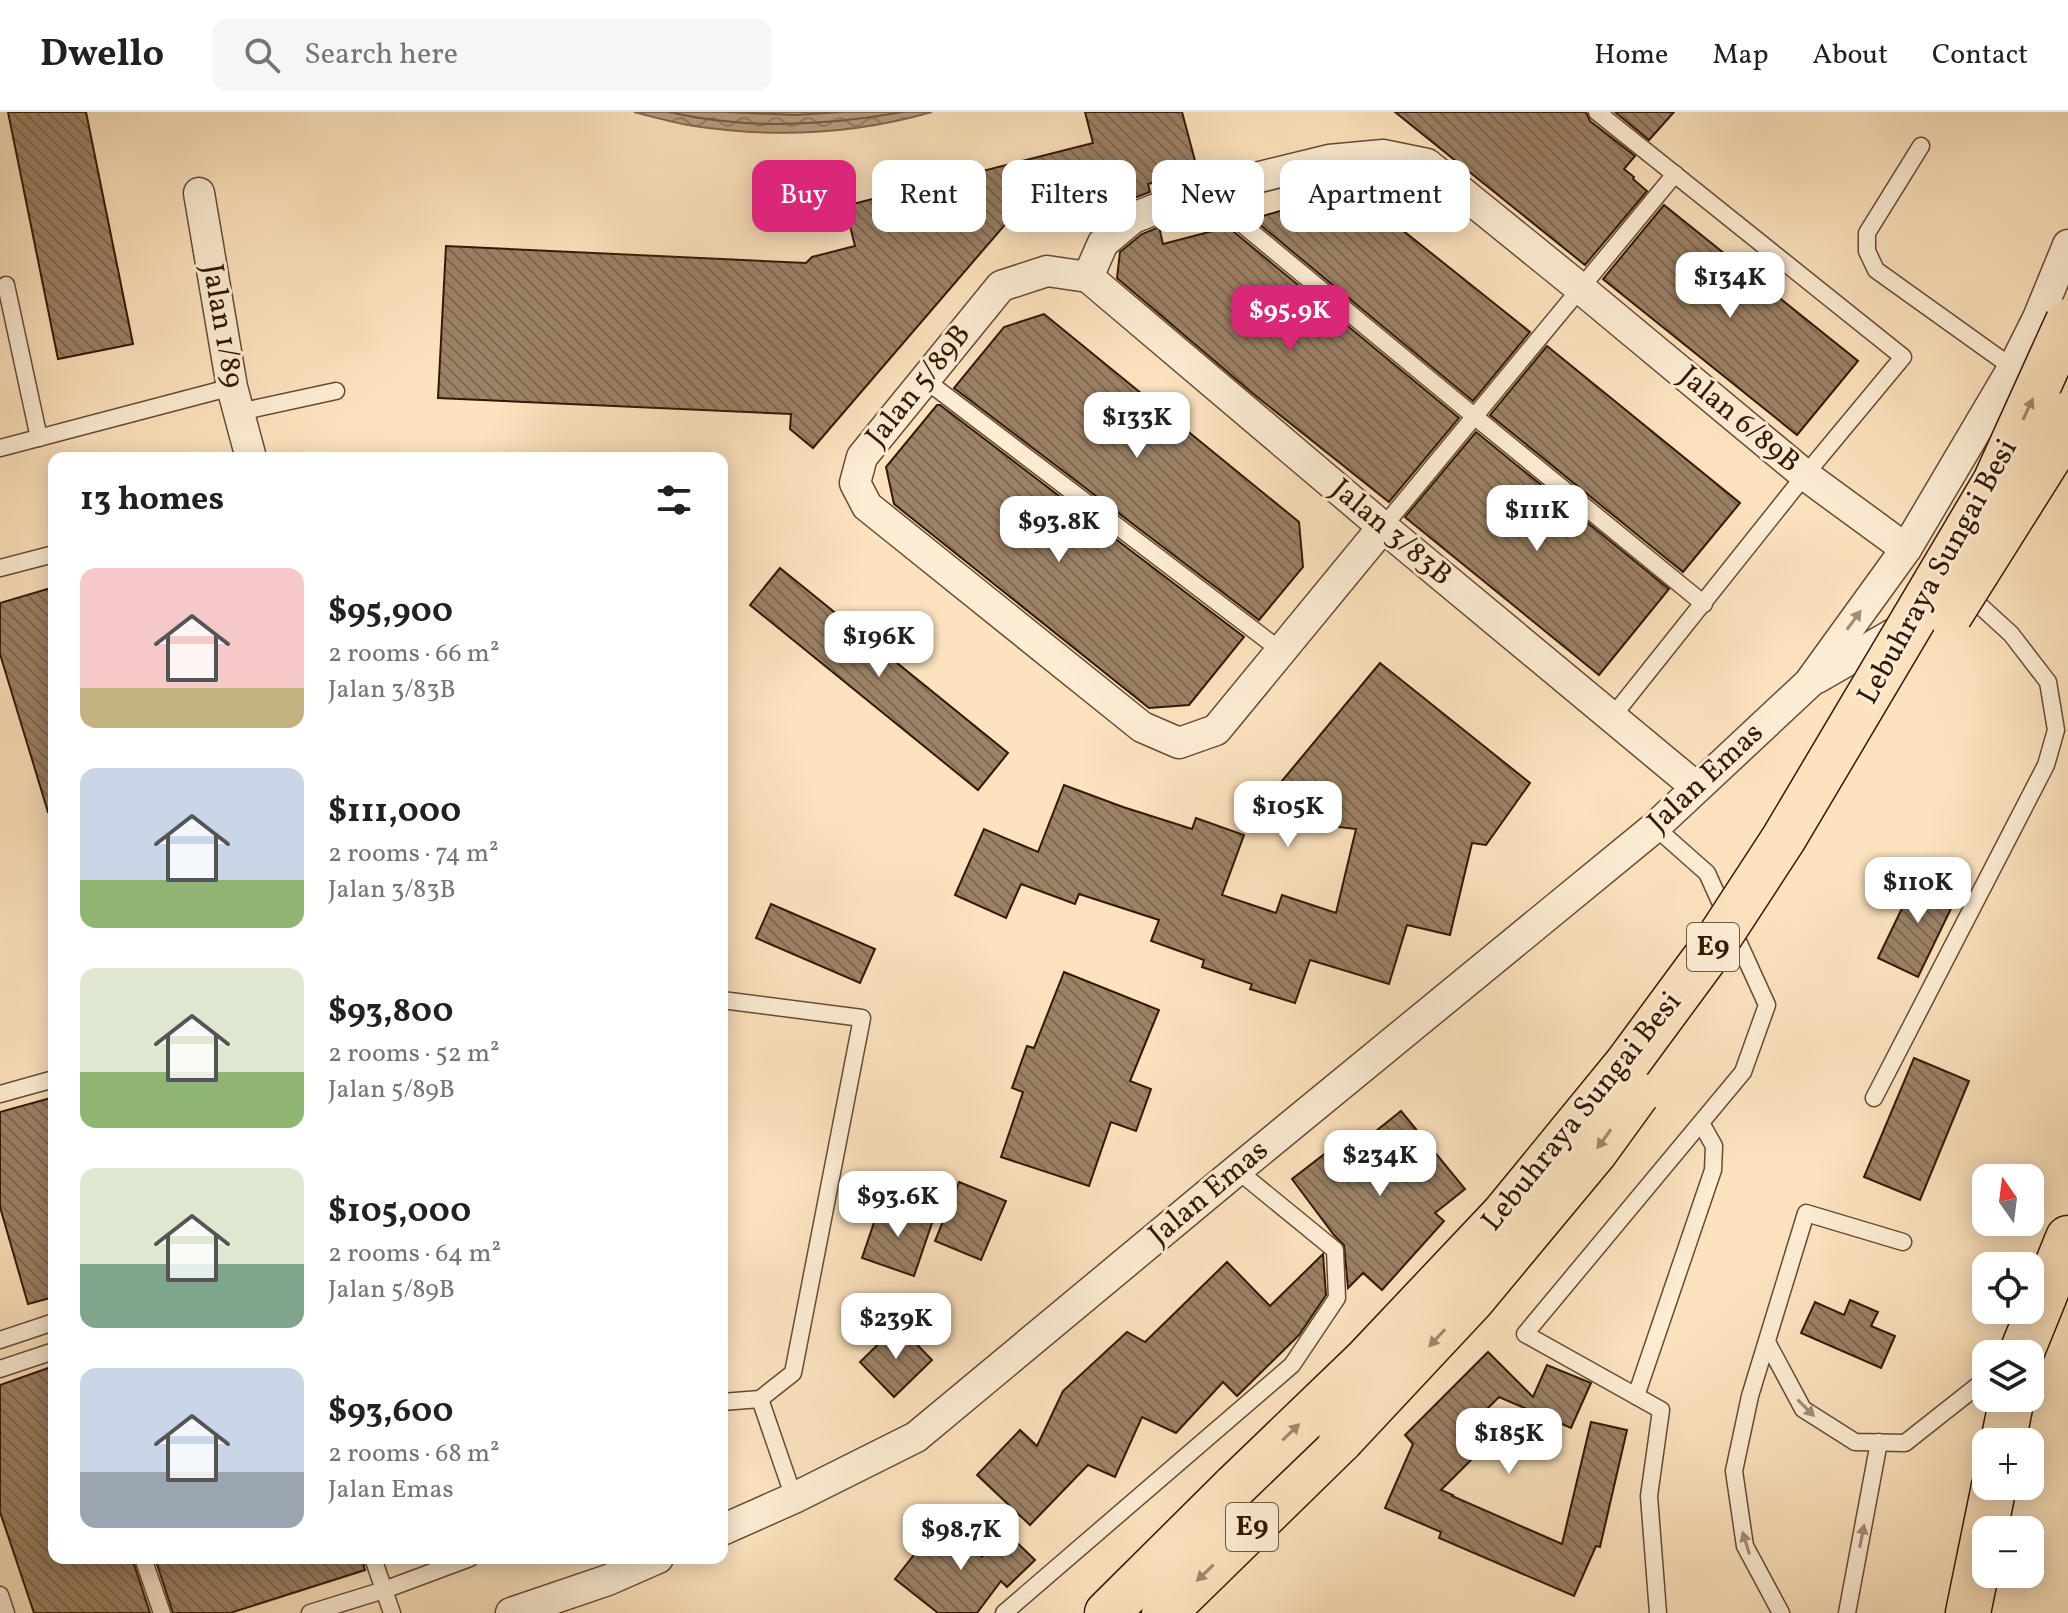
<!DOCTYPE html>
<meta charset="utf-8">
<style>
body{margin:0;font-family:Vollkorn,serif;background:#f6f6f6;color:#202124;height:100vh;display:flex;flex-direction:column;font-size:30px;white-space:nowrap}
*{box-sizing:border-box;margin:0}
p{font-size:26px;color:#757577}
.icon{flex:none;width:44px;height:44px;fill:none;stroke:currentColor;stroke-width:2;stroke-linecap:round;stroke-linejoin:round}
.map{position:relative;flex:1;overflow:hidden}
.side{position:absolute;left:48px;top:340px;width:680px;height:1112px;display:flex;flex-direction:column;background:#fff;border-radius:16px;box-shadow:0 4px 20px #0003}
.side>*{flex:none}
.guide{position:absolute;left:752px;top:48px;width:760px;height:72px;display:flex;gap:16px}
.needle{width:52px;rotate:346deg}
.buttons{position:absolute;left:1972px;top:1052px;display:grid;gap:16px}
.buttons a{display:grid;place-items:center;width:72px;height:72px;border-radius:16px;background:#fff;box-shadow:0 4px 20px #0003;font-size:40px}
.price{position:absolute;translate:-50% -68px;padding:0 18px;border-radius:16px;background:#fff;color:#222;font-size:26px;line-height:52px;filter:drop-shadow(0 2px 4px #0008)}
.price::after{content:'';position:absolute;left:50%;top:48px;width:24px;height:18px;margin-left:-12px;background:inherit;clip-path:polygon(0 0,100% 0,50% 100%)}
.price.selected{background:#db2777;color:#fff}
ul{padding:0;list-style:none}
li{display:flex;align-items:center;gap:24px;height:200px;padding:0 32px}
li span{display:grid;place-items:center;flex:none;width:224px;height:160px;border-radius:16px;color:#555}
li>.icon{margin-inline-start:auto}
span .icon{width:96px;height:96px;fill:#fffc;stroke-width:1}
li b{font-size:34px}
h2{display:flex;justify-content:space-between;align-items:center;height:96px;padding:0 32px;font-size:34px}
.chip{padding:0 28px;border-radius:16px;background:#fff;box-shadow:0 4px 20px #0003;font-size:28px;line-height:72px}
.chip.selected{background:#db2777;color:#fff}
header{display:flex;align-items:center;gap:48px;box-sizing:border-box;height:112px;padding:0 40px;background:#fff;border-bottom:2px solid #e0e0e0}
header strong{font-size:38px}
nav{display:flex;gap:44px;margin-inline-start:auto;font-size:28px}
.search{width:560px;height:72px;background:#f6f6f6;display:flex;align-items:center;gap:20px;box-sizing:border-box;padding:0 28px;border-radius:16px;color:#757577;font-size:30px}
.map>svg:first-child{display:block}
.water{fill:url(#water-waves);stroke:#83684f;stroke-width:2}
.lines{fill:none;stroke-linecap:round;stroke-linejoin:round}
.shore{stroke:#765b42;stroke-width:2}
.building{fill:url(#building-back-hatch);stroke:#341806;stroke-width:2}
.service-casing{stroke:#664b34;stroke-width:19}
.minor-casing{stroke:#664b34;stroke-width:33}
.motorway-casing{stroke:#341806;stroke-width:47}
.service{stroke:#fdedd5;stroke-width:16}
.minor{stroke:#fdedd5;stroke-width:30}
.motorway{stroke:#fce3be;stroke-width:44}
.motorway-bridge-casing{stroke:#341806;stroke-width:47;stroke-linecap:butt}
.motorway-bridge{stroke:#fce3be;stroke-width:44}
.oneway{fill:#a2886b}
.oneway2{fill:#a38d78}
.labels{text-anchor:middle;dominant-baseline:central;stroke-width:6;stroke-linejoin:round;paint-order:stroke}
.shield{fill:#fdedd5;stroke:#705844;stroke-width:2}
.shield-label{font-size:28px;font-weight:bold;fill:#341806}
.street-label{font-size:30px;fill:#341806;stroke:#fdedd5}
</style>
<header>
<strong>Dwello</strong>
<div class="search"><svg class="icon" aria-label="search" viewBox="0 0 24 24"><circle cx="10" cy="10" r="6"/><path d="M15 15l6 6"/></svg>Search here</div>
<nav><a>Home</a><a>Map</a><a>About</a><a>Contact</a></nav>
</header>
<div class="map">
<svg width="2068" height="1501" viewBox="0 0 2068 1501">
<defs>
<pattern id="water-waves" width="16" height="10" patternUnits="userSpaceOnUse" patternTransform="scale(2)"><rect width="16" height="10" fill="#b89e7f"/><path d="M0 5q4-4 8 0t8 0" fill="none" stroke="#968066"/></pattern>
<pattern id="building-back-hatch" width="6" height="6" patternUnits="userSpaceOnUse" patternTransform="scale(2)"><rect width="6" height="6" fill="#9c8266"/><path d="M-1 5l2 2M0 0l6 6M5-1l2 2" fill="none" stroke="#806952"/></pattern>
</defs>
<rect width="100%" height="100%" fill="#fce3be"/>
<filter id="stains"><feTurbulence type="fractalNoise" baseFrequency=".0025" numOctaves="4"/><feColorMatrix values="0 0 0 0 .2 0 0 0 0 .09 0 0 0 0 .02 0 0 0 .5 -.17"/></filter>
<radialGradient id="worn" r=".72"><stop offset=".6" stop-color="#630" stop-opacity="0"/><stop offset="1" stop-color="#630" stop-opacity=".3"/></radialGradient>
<path class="water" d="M634 0H932C855 22 773 26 694 14 674 11 654 5 634 0Z"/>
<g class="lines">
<g class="shore">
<path d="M669 0C746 18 825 14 903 0"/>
<path d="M727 0 795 3 842 0"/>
</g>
</g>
<g class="building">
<path d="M8 0H86L133 232 58 247Z"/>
<path d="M1085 0H1182L1198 60 1148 72 1150 80 1126 89 1110 102 1043 119 1033 80 813 336 790 317 791 302 438 286 446 134 806 151 812 145 855 134 845 94 1093 31Z"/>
<path d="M1395 0H1586L1590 9 1635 44 1624 57 1634 65 1633 67 1647 79 1585 153Z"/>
<path d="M1615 0H1674L1649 28Z"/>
<path d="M1361 85 1530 220 1473 289 1253 107 1320 87Z"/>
<path d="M1664 93 1858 249 1797 323 1603 167Z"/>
<path d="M1159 115 1163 132 1228 115 1459 306 1389 390 1251 280 1117 166 1120 140 1142 122Z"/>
<path d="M1044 202 1299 410 1303 455 1259 508 954 276 1004 215Z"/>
<path d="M1547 234 1740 391 1683 460 1490 303Z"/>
<path d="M937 293H940L1244 525 1189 593 1149 596 894 392 886 355Z"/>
<path d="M1476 320 1669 477 1599 563 1405 405Z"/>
<path d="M780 456 1008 641 978 678 750 493Z"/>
<path d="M54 475V699L48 700 0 542V491Z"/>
<path d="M1380 551 1530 671 1486 733 1472 731 1450 823 1407 813 1389 872 1310 848 1295 891 1250 877 1252 872 1202 855 1204 848 1151 829 1159 808 1079 782 1075 792 1021 772 1006 806 955 783 984 717 1038 740 1064 673 1123 695 1192 717 1196 706 1244 723 1222 783 1276 801 1282 783 1336 801 1356 717 1252 705Z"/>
<path d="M1919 761 1959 780 1918 865 1878 846Z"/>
<path d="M771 792 875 837 860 871 756 826Z"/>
<path d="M1064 860 1159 898 1130 969 1151 977 1136 1019 1111 1010 1089 1074 1001 1045 1023 980 1012 976 1027 934 1034 936Z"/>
<path d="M1914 946 1969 969 1920 1088 1864 1065Z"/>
<path d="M54 985V1185L28 1192 0 1095V1000Z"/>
<path d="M1401 999 1465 1077 1435 1101 1444 1109 1382 1178 1363 1161 1348 1176 1344 1133 1334 1123 1292 1067 1348 1024 1356 1035Z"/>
<path d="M959 1070 1006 1089 981 1148 935 1129Z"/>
<path d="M881 1090 933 1108 914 1164 862 1146Z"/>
<path d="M1323 1142 1326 1183 1299 1223 1237 1284 1223 1270 1176 1321 1142 1305 1115 1365 1088 1353 1030 1413 977 1363 1020 1318 1037 1334 1063 1279 1127 1220 1145 1230 1227 1150 1270 1194Z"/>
<path d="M1850 1188 1878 1200 1871 1214 1895 1224 1881 1256 1801 1221 1815 1190 1844 1203Z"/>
<path d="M898 1213 932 1248 894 1285 860 1250Z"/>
<path d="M1488 1240 1533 1285 1547 1253 1591 1271 1571 1316 1499 1285 1457 1327 1475 1344 1441 1378 1453 1383 1452 1384 1562 1432 1591 1310 1627 1318 1600 1435 1596 1434 1574 1484 1439 1426 1441 1420 1385 1396 1413 1332 1405 1323Z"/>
<path d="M54 1254V1446H132L150 1501H34L0 1400V1273Z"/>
<path d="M938 1412 982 1445 1006 1420 1035 1448 1007 1475 1001 1469 977 1501H938L895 1467Z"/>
<path d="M155 1446H362L365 1458 230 1501H173Z"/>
</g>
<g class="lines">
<defs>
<g id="service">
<path d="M1597 0 1903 245 1805 363 1612 605"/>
<path d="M1921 34 1867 121V139L1876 158 2013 256"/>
<path d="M1202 79 1474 304 1704 492"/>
<path d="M6 173 39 326"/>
<path d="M924 267 1280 538"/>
<path d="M239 300 336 279"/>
<path d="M0 336 232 275"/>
<path d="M1383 415 1675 62"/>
<path d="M0 456 54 442"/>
<path d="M1655 715 1707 761 1767 893 1743 960 1525 1222 1661 1298 1649 1384 1658 1501"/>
<path d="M722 888 862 906 793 1261 760 1287 722 1290"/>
<path d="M0 982 54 967"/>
<path d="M1874 986 2046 653 2056 618 2048 570 2011 522 1965 480"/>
<path d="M0 1228 54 1210"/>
<path d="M1767 1230 1803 1297 1855 1330 1905 1331 1986 1267"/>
<path d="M0 1257 54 1239"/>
<path d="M1636 1284 1713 1058 1714 1034 1701 1011"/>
<path d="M760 1287 794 1386"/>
<path d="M143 1446 162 1501"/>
<path d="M373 1446 392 1501"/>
<path d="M0 1483 6 1501"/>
<path d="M310 1501 384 1478 470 1446"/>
<path d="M1004 1501 1292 1253 1337 1186 1335 1138 1237 1058"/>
<path d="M1781 1501 1745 1434 1734 1359 1750 1284 1806 1101 1903 1130"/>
<path d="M1847 1501 1879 1330"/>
</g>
<g id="minor">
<path d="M199 81 232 275 251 346"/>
<path d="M1088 165 1383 415 1696 675"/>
<path d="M1383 415 1216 618 1179 631 1142 615 867 394 855 371 862 345 1001 174 1047 159 1088 165 1103 131 1133 106 1202 79 1329 48 1383 43 1427 52 1580 176 1805 363 1906 437"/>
<path d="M1817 566 1907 514"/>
<path d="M722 1418 794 1386 916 1325 1237 1058 1655 715 1809 571 1906 437 2013 256 2038 206 2068 133"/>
<path d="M511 1501 608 1468 658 1446"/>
</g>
<g id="motorway">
<path d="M2021 1242 2068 1126"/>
<path d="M2003 1330 2012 1286"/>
<path d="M1107 1501 1235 1374"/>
<path d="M1164 1501 1341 1328"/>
<path d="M1968 1501 1994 1374"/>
</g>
</defs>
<use href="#service" class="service-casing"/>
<use href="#minor" class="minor-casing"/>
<use href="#motorway" class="motorway-casing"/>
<use href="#service" class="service"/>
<use href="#minor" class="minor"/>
<use href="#motorway" class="motorway"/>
<defs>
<g id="motorway-bridge">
<path d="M1950 503 2050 344 2068 302"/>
<path d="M1341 1328 1472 1188 1595 1040 1637 982"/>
<path d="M1235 1374 1366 1248 1504 1102 1626 953 1713 835 1784 726 1995 370 2068 209"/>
</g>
</defs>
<use href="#motorway-bridge" class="motorway-bridge-casing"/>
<use href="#motorway-bridge" class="motorway-bridge"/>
</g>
<defs><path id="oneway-solid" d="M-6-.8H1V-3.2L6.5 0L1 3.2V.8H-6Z" transform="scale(2)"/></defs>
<g class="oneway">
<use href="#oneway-solid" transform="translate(2028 297) rotate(-65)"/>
<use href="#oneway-solid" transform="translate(1604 1027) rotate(126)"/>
<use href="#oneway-solid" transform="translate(1437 1226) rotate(133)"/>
<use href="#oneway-solid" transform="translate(1291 1320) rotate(-44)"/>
<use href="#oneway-solid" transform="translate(1205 1461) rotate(136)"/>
</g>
<g class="oneway2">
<use href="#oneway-solid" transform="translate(1854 508) rotate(-54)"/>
<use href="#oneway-solid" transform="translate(1806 1296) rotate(45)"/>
<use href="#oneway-solid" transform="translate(1862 1424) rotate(-79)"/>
<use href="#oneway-solid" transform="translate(1746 1431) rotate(-107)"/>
</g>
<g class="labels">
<g class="shield">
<rect x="1687" y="811" width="52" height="48" rx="6"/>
<rect x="1226" y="1391" width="52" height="48" rx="6"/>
</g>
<g class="shield-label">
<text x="1713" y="835">E9</text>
<text x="1252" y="1415">E9</text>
</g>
<g class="street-label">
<text transform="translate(222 214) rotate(80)">Jalan 1/89</text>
<text transform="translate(919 274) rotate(-51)">Jalan 5/89B</text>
<text transform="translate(1739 308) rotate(40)">Jalan 6/89B</text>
<text transform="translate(1391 421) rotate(40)">Jalan 3/83B</text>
<text transform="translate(1938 460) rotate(-61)">Lebuhraya Sungai Besi</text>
<text transform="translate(1706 666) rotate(-43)">Jalan Emas</text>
<text transform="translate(1582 1000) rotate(-51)">Lebuhraya Sungai Besi</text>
<text transform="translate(1209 1081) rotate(-40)">Jalan Emas</text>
</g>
</g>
<rect width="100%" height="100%" filter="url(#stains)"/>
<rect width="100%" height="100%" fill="url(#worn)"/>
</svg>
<div class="buttons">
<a><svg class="needle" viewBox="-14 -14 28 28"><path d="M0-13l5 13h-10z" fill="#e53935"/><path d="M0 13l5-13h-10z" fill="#757577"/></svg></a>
<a><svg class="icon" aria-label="locate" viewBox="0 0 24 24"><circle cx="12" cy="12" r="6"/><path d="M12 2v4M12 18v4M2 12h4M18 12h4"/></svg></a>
<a><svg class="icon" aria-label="layers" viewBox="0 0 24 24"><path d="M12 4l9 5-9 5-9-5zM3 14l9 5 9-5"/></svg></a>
<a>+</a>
<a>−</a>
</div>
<b class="price" style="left:1730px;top:208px">$134K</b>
<b class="price selected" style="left:1290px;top:241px">$95.9K</b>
<b class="price" style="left:1137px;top:348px">$133K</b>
<b class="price" style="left:1537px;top:441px">$111K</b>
<b class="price" style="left:1059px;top:452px">$93.8K</b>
<b class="price" style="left:879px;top:567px">$196K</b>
<b class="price" style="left:1288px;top:737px">$105K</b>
<b class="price" style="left:1918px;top:813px">$110K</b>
<b class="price" style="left:1380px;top:1086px">$234K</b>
<b class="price" style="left:898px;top:1127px">$93.6K</b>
<b class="price" style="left:896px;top:1249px">$239K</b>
<b class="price" style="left:1509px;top:1364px">$185K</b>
<b class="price" style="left:961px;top:1460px">$98.7K</b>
<div class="guide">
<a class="chip selected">Buy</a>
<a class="chip">Rent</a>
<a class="chip">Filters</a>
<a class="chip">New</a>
<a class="chip">Apartment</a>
</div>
<section class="side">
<h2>13 homes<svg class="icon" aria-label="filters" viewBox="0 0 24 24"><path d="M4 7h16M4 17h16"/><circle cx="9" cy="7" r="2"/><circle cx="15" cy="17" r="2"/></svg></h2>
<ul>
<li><span style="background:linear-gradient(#f6c9c9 75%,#c2b280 0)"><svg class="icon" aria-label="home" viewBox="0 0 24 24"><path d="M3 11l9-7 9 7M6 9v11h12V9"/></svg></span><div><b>$95,900</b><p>2 rooms · 66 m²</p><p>Jalan 3/83B</p></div></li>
<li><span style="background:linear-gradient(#c9d6e8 70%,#8fb573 0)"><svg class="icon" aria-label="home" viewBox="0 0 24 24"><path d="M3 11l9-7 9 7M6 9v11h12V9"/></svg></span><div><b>$111,000</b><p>2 rooms · 74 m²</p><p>Jalan 3/83B</p></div></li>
<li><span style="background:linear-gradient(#dfe7d0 65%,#8fb573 0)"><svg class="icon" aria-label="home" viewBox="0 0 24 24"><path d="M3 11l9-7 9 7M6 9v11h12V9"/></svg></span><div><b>$93,800</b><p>2 rooms · 52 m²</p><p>Jalan 5/89B</p></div></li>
<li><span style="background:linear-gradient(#dfe7d0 60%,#7fa58c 0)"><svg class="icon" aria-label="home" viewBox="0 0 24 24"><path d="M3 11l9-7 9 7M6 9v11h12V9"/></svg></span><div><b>$105,000</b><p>2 rooms · 64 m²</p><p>Jalan 5/89B</p></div></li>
<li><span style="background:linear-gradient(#c9d6e8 65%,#9aa5b1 0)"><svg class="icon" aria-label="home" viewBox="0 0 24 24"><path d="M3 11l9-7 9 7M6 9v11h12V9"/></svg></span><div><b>$93,600</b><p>2 rooms · 68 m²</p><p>Jalan Emas</p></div></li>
</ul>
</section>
</div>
